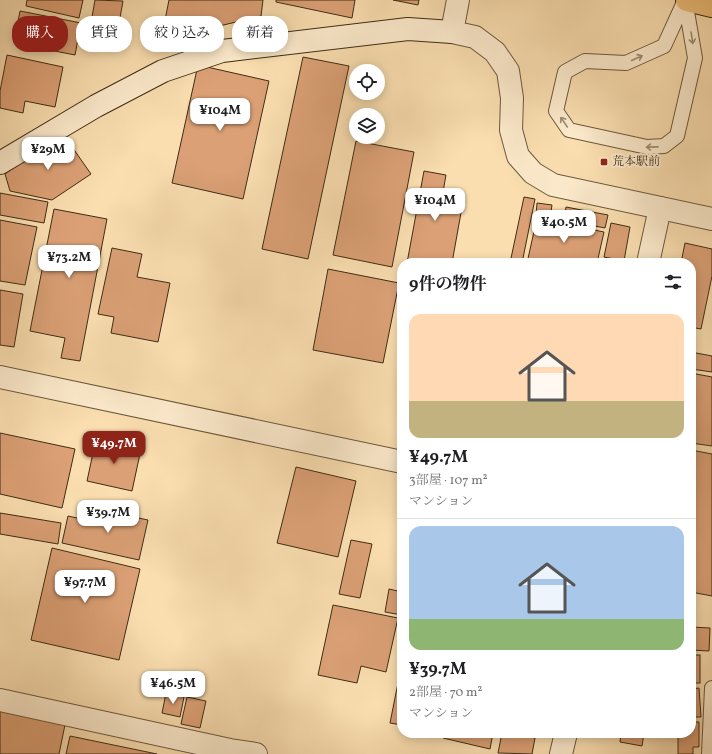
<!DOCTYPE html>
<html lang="ja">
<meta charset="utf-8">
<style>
body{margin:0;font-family:Vollkorn,"Noto Serif JP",serif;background:#f2f2f2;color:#202124;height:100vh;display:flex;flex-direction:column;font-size:15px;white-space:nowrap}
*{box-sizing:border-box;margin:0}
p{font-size:13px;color:#757577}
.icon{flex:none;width:22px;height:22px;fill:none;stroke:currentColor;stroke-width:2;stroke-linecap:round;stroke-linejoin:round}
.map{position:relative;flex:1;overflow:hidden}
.drawer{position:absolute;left:397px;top:258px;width:299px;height:480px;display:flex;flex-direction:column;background:#fff;border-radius:16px;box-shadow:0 2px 10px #0003}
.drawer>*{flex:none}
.top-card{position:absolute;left:12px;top:16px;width:325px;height:36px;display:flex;gap:8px}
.tools{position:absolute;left:349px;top:64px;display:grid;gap:8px}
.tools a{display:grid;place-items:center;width:36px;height:36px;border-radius:50%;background:#fff;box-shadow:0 2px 10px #0003;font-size:20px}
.price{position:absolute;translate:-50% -34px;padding:0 9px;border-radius:8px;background:#fff;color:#222;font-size:13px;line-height:26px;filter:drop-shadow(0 1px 2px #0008)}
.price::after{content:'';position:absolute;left:50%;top:24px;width:12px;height:9px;margin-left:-6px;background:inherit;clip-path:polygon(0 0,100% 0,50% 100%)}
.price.current{background:#8f2418;color:#fff}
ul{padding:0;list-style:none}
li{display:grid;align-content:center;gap:8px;height:212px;padding:0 12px}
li+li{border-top:1px solid #e0e0e0}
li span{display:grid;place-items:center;height:124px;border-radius:12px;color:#555}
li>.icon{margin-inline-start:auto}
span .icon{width:72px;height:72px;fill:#fffc;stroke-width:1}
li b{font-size:17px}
h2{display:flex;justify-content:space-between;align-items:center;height:48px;padding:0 12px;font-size:17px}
.tag{padding:0 14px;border-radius:16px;background:#fff;box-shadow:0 2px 10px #0003;font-size:14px;line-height:36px}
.tag.current{background:#8f2418;color:#fff}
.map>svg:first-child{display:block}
.building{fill:#dba075;stroke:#3e2d15}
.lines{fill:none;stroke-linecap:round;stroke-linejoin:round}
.lane-casing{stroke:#6d593c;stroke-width:16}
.street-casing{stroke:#6d593c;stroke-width:24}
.secondary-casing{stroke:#3e2d15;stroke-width:24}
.highway-casing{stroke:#3e2d15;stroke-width:24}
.lane{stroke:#fceacc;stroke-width:14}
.street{stroke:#fceacc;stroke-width:22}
.secondary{stroke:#fceacc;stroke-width:22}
.highway{stroke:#edbf78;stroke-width:22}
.oneway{stroke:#9d8c70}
.poi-dot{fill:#8f2418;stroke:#fceacc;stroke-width:1.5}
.labels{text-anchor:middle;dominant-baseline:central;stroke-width:4;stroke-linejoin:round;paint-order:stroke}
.poi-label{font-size:12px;fill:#3e2d15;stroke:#fceacc;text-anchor:start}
</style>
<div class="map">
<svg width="712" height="754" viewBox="0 0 712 754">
<rect width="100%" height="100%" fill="#fadeb0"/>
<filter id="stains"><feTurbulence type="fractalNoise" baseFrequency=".005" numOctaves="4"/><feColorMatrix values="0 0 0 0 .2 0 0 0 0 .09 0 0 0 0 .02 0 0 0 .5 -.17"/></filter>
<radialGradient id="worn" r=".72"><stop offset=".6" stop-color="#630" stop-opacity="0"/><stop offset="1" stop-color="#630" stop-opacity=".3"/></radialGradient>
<g class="building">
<path d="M27 0H83L79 18 26 6Z"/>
<path d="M95 0 123 1 116 40 89 34Z"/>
<path d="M169 0H263L261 16 161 40Z"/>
<path d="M276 0H355L352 18 276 2Z"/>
<path d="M393 0H419L418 5Z"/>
<path d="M20 11 81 23 75 55 14 43Z"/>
<path d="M7 55 63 67 55 107 25 101 23 113 0 108V91Z"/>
<path d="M303 57 349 66 308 259 262 249Z"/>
<path d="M198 65 269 81 243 199 172 183Z"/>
<path d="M63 134 91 174 52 200 10 191 5 174Z"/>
<path d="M356 141 414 152 392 267 333 255Z"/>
<path d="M424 171 446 175 443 192 464 196 452 263H407Z"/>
<path d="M0 193 48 202 44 223 0 215Z"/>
<path d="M524 197 535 199 522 263H510Z"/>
<path d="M537 203 552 205 550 218 536 216Z"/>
<path d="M566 207 608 215 605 228 564 220Z"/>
<path d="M54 209 107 219 80 361 61 358 65 338 30 331Z"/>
<path d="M537 218 604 232 597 263H527Z"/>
<path d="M0 220 37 227 25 285 0 281Z"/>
<path d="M611 223 630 227 624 261 604 257Z"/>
<path d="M685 243 712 249V276L701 329 691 327V263H681Z"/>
<path d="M112 248 142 254 137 277 170 283 158 342 111 333 114 317 98 314Z"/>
<path d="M328 269 399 283 383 363 313 350Z"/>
<path d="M0 290 23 294 14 347 0 345Z"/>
<path d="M691 352 712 356V372L691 369Z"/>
<path d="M691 373 712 377V446L691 443Z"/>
<path d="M0 433 75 449 62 508 0 494Z"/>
<path d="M96 439 141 449 132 491 87 481Z"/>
<path d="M691 450 712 454V596L691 592Z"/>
<path d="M296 467 356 481 338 557 277 543Z"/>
<path d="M101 510 148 520 139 560 62 543 68 516 99 523Z"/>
<path d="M0 513 61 523 58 544 0 534Z"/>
<path d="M351 540 372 544 360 598 339 594Z"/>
<path d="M52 548 140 569 119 660 31 640Z"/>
<path d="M389 589 402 592V615L385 612Z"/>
<path d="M333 605 398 618 386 672 361 666 357 683 318 675Z"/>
<path d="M691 627 710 628 709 651 691 650Z"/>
<rect x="691" y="655" width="9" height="28"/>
<path d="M402 663V725L390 723Z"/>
<path d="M699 688 701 717H691V689Z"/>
<path d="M166 693 184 697 180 717 162 713Z"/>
<path d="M187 697 206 701 200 728 181 724Z"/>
<path d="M0 706 66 720 59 754H0Z"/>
<path d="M691 722H699V747H693V754H678V733H691Z"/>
<path d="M445 733H493L490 749 443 738Z"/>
<path d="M502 733H509L535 738 532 754 498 753Z"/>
<path d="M621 733H644L642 746 620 742Z"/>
<path d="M70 736 157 754H66Z"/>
</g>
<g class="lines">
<defs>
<g id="lane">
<path d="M685 0 664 46 626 63 585 61 565 72 556 111 569 130 647 147 664 146 677 136 695 58 685 0"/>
<path d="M709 754 712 688"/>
</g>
<g id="street">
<path d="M458 0 452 32 475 37 495 52 508 71 512 98 511 130 518 156 533 173 553 185 712 219"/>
<path d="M648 263 660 208"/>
<path d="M0 377 402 462"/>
<path d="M0 700 230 750 256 754"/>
<path d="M561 754 566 733"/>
</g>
<path id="secondary" d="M0 163 96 106 163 71 222 51 408 29 452 32"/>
<path id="highway" d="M687 0 712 6"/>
</defs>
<use href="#lane" class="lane-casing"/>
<use href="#street" class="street-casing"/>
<use href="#secondary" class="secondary-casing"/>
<use href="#highway" class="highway-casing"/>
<use href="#lane" class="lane"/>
<use href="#street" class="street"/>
<use href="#secondary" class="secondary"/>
<use href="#highway" class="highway"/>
</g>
<defs><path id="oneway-shaft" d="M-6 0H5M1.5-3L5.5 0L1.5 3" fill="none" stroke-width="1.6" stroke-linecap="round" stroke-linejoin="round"/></defs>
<g class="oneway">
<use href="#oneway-shaft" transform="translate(692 38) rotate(81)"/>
<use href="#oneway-shaft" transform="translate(637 58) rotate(-24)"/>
<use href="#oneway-shaft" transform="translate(564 122) rotate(-124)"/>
<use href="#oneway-shaft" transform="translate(652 147) rotate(179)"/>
</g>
<rect class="poi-dot" x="600" y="158" width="8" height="8" rx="2"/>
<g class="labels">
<g class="poi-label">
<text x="612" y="162">荒本駅前</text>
</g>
</g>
<rect width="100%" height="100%" filter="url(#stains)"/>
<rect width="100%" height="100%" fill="url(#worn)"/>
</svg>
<div class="tools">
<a><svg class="icon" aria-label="locate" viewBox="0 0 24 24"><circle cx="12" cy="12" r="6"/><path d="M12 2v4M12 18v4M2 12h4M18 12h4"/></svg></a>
<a><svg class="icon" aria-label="layers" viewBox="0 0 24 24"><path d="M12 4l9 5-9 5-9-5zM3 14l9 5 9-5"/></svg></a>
</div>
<b class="price" style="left:220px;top:132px">¥104M</b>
<b class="price" style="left:48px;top:171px">¥29M</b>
<b class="price" style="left:435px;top:222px">¥104M</b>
<b class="price" style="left:564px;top:244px">¥40.5M</b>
<b class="price" style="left:69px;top:279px">¥73.2M</b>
<b class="price current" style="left:114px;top:465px">¥49.7M</b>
<b class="price" style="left:108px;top:534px">¥39.7M</b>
<b class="price" style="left:85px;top:604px">¥97.7M</b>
<b class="price" style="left:173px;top:705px">¥46.5M</b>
<div class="top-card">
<a class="tag current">購入</a>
<a class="tag">賃貸</a>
<a class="tag">絞り込み</a>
<a class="tag">新着</a>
</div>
<section class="drawer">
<h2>9件の物件<svg class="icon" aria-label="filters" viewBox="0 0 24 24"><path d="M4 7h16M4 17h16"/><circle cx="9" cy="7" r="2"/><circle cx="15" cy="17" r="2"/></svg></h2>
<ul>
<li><span style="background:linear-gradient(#ffd9b3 70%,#c2b280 0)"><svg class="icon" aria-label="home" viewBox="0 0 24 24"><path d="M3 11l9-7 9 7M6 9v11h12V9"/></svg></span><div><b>¥49.7M</b><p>3部屋 · 107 m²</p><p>マンション</p></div></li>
<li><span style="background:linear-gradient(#a9c7e8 75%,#8fb573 0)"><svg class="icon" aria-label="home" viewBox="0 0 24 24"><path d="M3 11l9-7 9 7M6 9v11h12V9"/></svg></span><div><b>¥39.7M</b><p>2部屋 · 70 m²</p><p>マンション</p></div></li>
</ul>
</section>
</div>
